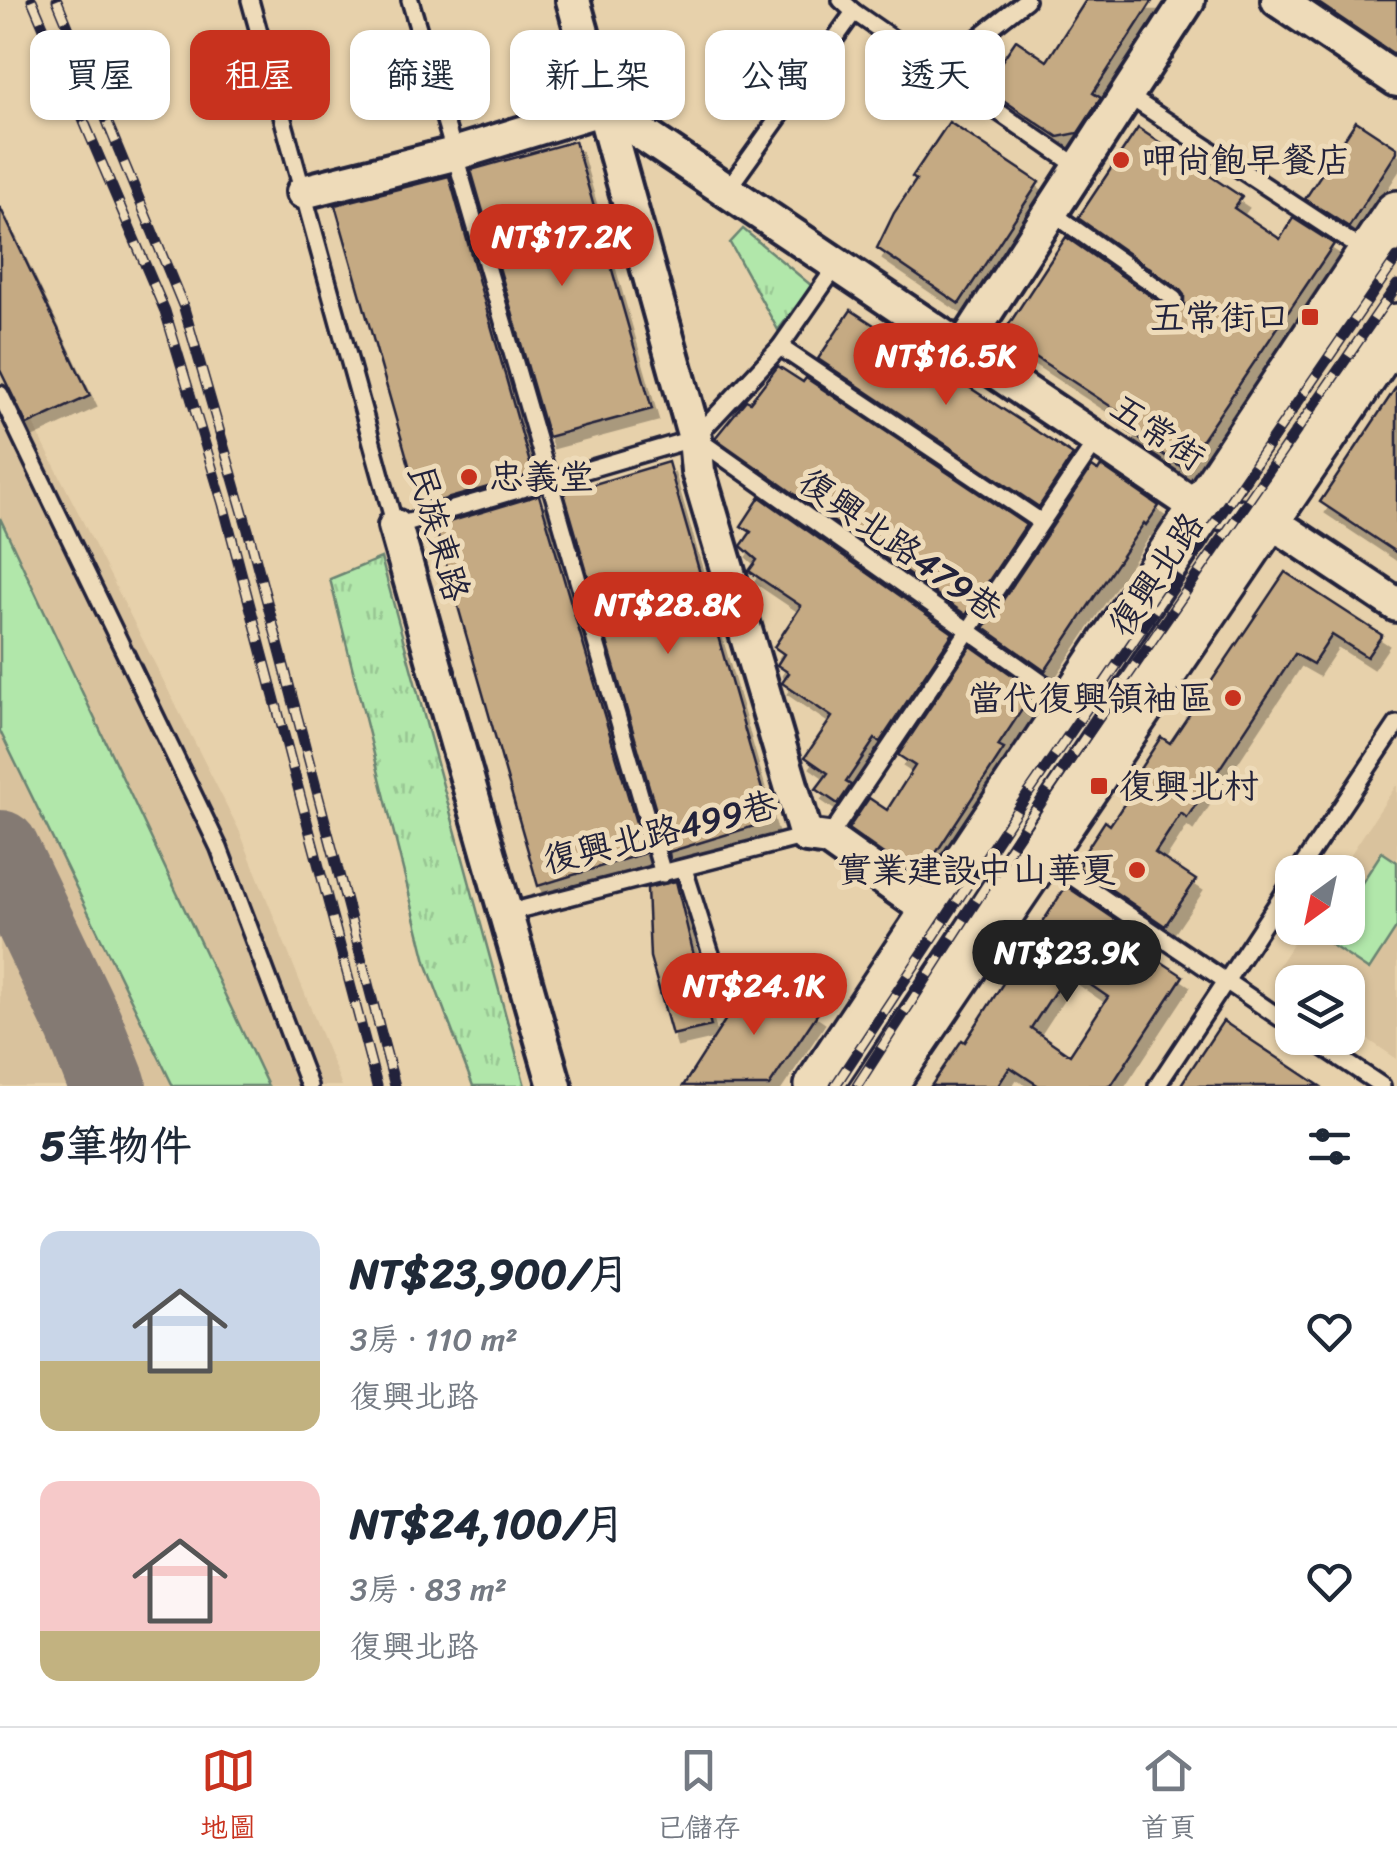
<!DOCTYPE html>
<html lang="zh-TW">
<meta charset="utf-8">
<style>
body{margin:0;font-family:Sriracha,"LXGW WenKai TC",sans-serif;background:#f6f6f7;color:#1f2937;height:100vh;display:flex;flex-direction:column;font-size:38px;white-space:nowrap}
*{box-sizing:border-box;margin:0}
p{font-size:32px;color:#747a83}
.icon{flex:none;width:55px;height:55px;fill:none;stroke:currentColor;stroke-width:2;stroke-linecap:round;stroke-linejoin:round}
.map{position:relative;height:1086px;overflow:hidden}
.details{display:flex;flex-direction:column;background:#fff;flex:1}
.details>*{flex:none}
.guide{position:absolute;left:30px;top:30px;width:1338px;height:90px;display:flex;gap:20px}
.needle{width:65px;rotate:213deg}
.fabs{position:absolute;left:1275px;top:855px;display:grid;gap:20px}
.fabs a{display:grid;place-items:center;width:90px;height:90px;border-radius:20px;background:#fff;box-shadow:0 2px 8px #0004;font-size:50px}
.price{position:absolute;translate:-50% -85px;padding:0 22px;border-radius:35px;background:#c8321e;color:#fff;font-size:32px;line-height:65px;filter:drop-shadow(0 2px 5px #0008)}
.price::after{content:'';position:absolute;left:50%;top:60px;width:30px;height:22px;margin-left:-15px;background:inherit;clip-path:polygon(0 0,100% 0,50% 100%)}
.price.active{background:#222;color:#fff}
ul{padding:0;list-style:none}
li{display:flex;align-items:center;gap:30px;height:250px;padding:0 40px}
li span{display:grid;place-items:center;flex:none;width:280px;height:200px;border-radius:20px;color:#555}
li>.icon{margin-inline-start:auto}
span .icon{width:120px;height:120px;fill:#fffc;stroke-width:1}
li b{font-size:42px}
h2{display:flex;justify-content:space-between;align-items:center;height:120px;padding:0 40px;font-size:42px}
.chip{padding:0 35px;border-radius:20px;background:#fff;box-shadow:0 2px 8px #0004;font-size:35px;line-height:90px}
.chip.active{background:#c8321e;color:#fff}
.tabs{display:flex;justify-content:space-around;align-items:center;height:140px;border-top:2px solid #e0e1e3;background:#fff;font-size:28px;color:#747a83}
.tabs a{display:grid;justify-items:center;gap:5px}
.tabs .active{color:#c8321e}
.map>svg:first-child{display:block}
.built{fill:#d9c29d}
.grass{fill:#b1e7aa;stroke:#6a8472;stroke-width:2.5}
.park{fill:url(#park-tufts);stroke:#6a8472;stroke-width:2.5}
.lines{fill:none;stroke-linecap:round;stroke-linejoin:round}
.taxiway{stroke:#847a73;stroke-width:78}
.building{fill:#c5aa83;stroke:#22223b;stroke-width:2.5;fill-rule:evenodd;filter:url(#shadow)}
.lane-casing{stroke:#22223b;stroke-width:22}
.street-casing{stroke:#22223b;stroke-width:40}
.secondary-casing{stroke:#22223b;stroke-width:52}
.lane{stroke:#eedbb9;stroke-width:15}
.street{stroke:#eedbb9;stroke-width:32}
.secondary{stroke:#eedbb9;stroke-width:45}
.rail-casing{stroke:#22223b;stroke-width:11}
.rail{stroke:#eedbb9;stroke-width:8;stroke-dasharray:22;stroke-linecap:butt}
.poi-dot{fill:#c8321e;stroke:#eedbb9;stroke-width:4}
.labels{text-anchor:middle;dominant-baseline:central;stroke-width:10;stroke-linejoin:round;paint-order:stroke}
.poi-label{font-size:35px;fill:#22223b;stroke:#eedbb9;text-anchor:start}
.street-label{font-size:35px;fill:#22223b;stroke:#eedbb9}
</style>
<div class="map">
<svg width="1397" height="1086" viewBox="0 0 1397 1086">
<defs>
<pattern id="park-tufts" width="24" height="20" patternUnits="userSpaceOnUse" patternTransform="scale(2.5)"><rect width="24" height="20" fill="#b1e7aa"/><path d="M3 7l-1-3M5 7V3M7 7l1-3M15 17l-1-3M17 17v-4M19 17l1-3" fill="none" stroke="#98c693"/></pattern>
<filter id="shadow"><feDropShadow dx="6" dy="11" stdDeviation="0" flood-color="#0004"/></filter>
</defs>
<rect width="100%" height="100%" fill="#e7d1ab"/>
<filter id="ink" filterUnits="userSpaceOnUse"><feTurbulence type="fractalNoise" baseFrequency=".01" numOctaves="2"/><feDisplacementMap in="SourceGraphic" scale="20" xChannelSelector="R" yChannelSelector="G"/><feConvolveMatrix kernelMatrix="1 2 1 2 8 2 1 2 1" color-interpolation-filters="sRGB"/></filter>
<g filter="url(#ink)">
<g class="built">
<path d="M0 358 239 830 342 1086H0Z"/>
<path d="M1397 784V1059L1348 1026V982H1292V989L1272 975 1303 928H1348V872H1339Z"/>
</g>
<g class="grass">
<path d="M0 518 268 1086H173L0 731Z"/>
<path d="M1382 852 1397 862V927L1369 970 1324 940 1332 928H1348V904Z"/>
</g>
<g class="park">
<path d="M743 229 812 286 778 330 730 243Z"/>
<path d="M381 558 525 1086H473L427 965 330 579Z"/>
</g>
<g class="lines">
<path class="taxiway" d="M0 849 84 1025 108 1086"/>
</g>
<g class="building">
<path d="M1086 0H1153L1093 93 1101 98 1078 133 1058 137 984 87 1016 40 1047 61Z"/>
<path d="M1314 0H1397V56Z"/>
<path d="M1356 121 1397 148V152L1349 227 1305 199Z"/>
<path d="M949 122 1039 182 959 304 877 248 894 213 916 180 912 177Z"/>
<path d="M1138 128 1242 197 1234 208 1280 239 1293 218 1334 244 1183 468 1127 430 1133 421 1002 335 1066 237 1168 308 1178 310 1184 305V295L1180 290 1078 218Z"/>
<path d="M575 141 652 409 548 437 471 170Z"/>
<path d="M449 176 533 474 429 504 427 498 419 500 335 205Z"/>
<path d="M0 207 90 396 27 425 0 370Z"/>
<path d="M851 310 1073 455 1039 507 818 359Z"/>
<path d="M778 366 803 382 806 378 1026 525 966 615 715 438 746 400 750 402Z"/>
<path d="M1397 386V553L1320 502Z"/>
<path d="M668 462 771 821 669 852 670 859 564 493Z"/>
<path d="M1101 466 1159 506 1146 525 1144 523 1045 671 984 628 1092 467 1098 471Z"/>
<path d="M539 495 645 853 538 886 435 526Z"/>
<path d="M760 497 953 633 880 742 875 739 846 782 851 785 838 804 816 789 828 773 805 757 832 717 782 683 789 673 777 665 784 654 774 647 801 606 749 571 757 560 741 546 751 532 741 526Z"/>
<path d="M1285 572 1382 635 1367 657 1332 635 1313 664 1295 654 1187 818 1181 813 1155 853 1196 880 1165 926 1078 867 1082 862 1079 861 1105 821 1110 825 1137 785 1132 781 1161 737 1170 743Z"/>
<path d="M971 646 1032 689 1029 694 1031 696 998 746 1004 749 919 879 848 829 869 798 887 810 915 766 898 755Z"/>
<path d="M676 881 711 1026 672 1035 650 957 647 888Z"/>
<path d="M1066 886 1153 945 1148 953 1183 976 1111 1086H1039L1010 1067 998 1086H931L962 1040 965 1042ZM1069 970 1108 997 1070 1055 1031 1028Z"/>
<path d="M756 972 818 1013 769 1086H683Z"/>
<path d="M1223 1021 1254 1042 1320 1086H1180Z"/>
</g>
<g class="lines">
<defs>
<g id="lane">
<path d="M250 0 395 526 695 438 780 347 837 265"/>
<path d="M410 0 663 874"/>
<path d="M841 0 854 12 1080 168"/>
<path d="M937 70 1026 0"/>
<path d="M1127 95 1366 252"/>
<path d="M727 190 854 12"/>
<path d="M1051 212 1174 299"/>
<path d="M780 347 1040 521"/>
<path d="M0 394 219 848 309 1086"/>
<path d="M699 440 1068 701"/>
<path d="M828 839 1097 440"/>
<path d="M1043 857 1292 1026"/>
<path d="M684 869 717 973"/>
<path d="M1298 872 1397 724"/>
<path d="M506 913 806 836"/>
<path d="M1310 1038 1382 1086"/>
<path d="M1157 1086 1292 881"/>
</g>
<g id="street">
<path d="M573 0 695 438 698 471 806 836 828 839 932 913"/>
<path d="M1278 0 1397 80"/>
<path d="M303 192 454 154 604 108 1200 509 1265 521 1289 533 1397 605"/>
<path d="M962 349 1188 0"/>
<path d="M395 526 555 1086"/>
</g>
<g id="secondary">
<path d="M818 1086 1397 214"/>
<path d="M883 1086 1397 327"/>
</g>
</defs>
<use href="#lane" class="lane-casing"/>
<use href="#street" class="street-casing"/>
<use href="#secondary" class="secondary-casing"/>
<use href="#lane" class="lane"/>
<use href="#street" class="street"/>
<use href="#secondary" class="secondary"/>
<defs>
<g id="rail">
<path d="M32 0 165 311 223 504 377 1086"/>
<path d="M57 0 184 308 248 530 395 1086"/>
<path d="M835 1086 1017 810 1397 258"/>
<path d="M857 1086 1029 819 1397 285"/>
</g>
</defs>
<use href="#rail" class="rail-casing"/>
<use href="#rail" class="rail"/>
</g>
</g>
<g class="poi-dot">
<circle cx="1121" cy="160" r="10"/>
<rect x="1300" y="307" width="20" height="20" rx="5"/>
<circle cx="469" cy="477" r="10"/>
<circle cx="1233" cy="698" r="10"/>
<rect x="1089" y="776" width="20" height="20" rx="5"/>
<circle cx="1137" cy="870" r="10"/>
</g>
<g class="labels">
<g class="poi-label">
<text x="1141" y="160">呷尚飽早餐店</text>
<text x="1290" y="317" text-anchor="end">五常街口</text>
<text x="489" y="477">忠義堂</text>
<text x="1213" y="698" text-anchor="end">當代復興領袖區</text>
<text x="1119" y="786">復興北村</text>
<text x="1117" y="870" text-anchor="end">實業建設中山華夏</text>
</g>
<g class="street-label">
<text transform="translate(1158 432) rotate(34)">五常街</text>
<text transform="translate(439 533) rotate(74)">民族東路</text>
<text transform="translate(901 545) rotate(35)">復興北路479巷</text>
<text transform="translate(1156 574) rotate(-56)">復興北路</text>
<text transform="translate(660 832) rotate(-14)">復興北路499巷</text>
</g>
</g>
</svg>
<div class="fabs">
<a><svg class="needle" viewBox="-14 -14 28 28"><path d="M0-13l5 13h-10z" fill="#e53935"/><path d="M0 13l5-13h-10z" fill="#747a83"/></svg></a>
<a><svg class="icon" aria-label="layers" viewBox="0 0 24 24"><path d="M12 4l9 5-9 5-9-5zM3 14l9 5 9-5"/></svg></a>
</div>
<b class="price" style="left:562px;top:289px">NT$17.2K</b>
<b class="price" style="left:946px;top:408px">NT$16.5K</b>
<b class="price" style="left:668px;top:657px">NT$28.8K</b>
<b class="price active" style="left:1067px;top:1005px">NT$23.9K</b>
<b class="price" style="left:754px;top:1038px">NT$24.1K</b>
<div class="guide">
<a class="chip">買屋</a>
<a class="chip active">租屋</a>
<a class="chip">篩選</a>
<a class="chip">新上架</a>
<a class="chip">公寓</a>
<a class="chip">透天</a>
</div>
</div>
<section class="details">
<h2>5筆物件<svg class="icon" aria-label="filters" viewBox="0 0 24 24"><path d="M4 7h16M4 17h16"/><circle cx="9" cy="7" r="2"/><circle cx="15" cy="17" r="2"/></svg></h2>
<ul>
<li><span style="background:linear-gradient(#c9d6e8 65%,#c2b280 0)"><svg class="icon" aria-label="home" viewBox="0 0 24 24"><path d="M3 11l9-7 9 7M6 9v11h12V9"/></svg></span><div><b>NT$23,900/月</b><p>3房 · 110 m²</p><p>復興北路</p></div><svg class="icon" aria-label="heart" viewBox="0 0 24 24"><path d="M12 20l-8-8c-3-5 5-10 8-4 3-6 11-1 8 4z"/></svg></li>
<li><span style="background:linear-gradient(#f6c9c9 75%,#c2b280 0)"><svg class="icon" aria-label="home" viewBox="0 0 24 24"><path d="M3 11l9-7 9 7M6 9v11h12V9"/></svg></span><div><b>NT$24,100/月</b><p>3房 · 83 m²</p><p>復興北路</p></div><svg class="icon" aria-label="heart" viewBox="0 0 24 24"><path d="M12 20l-8-8c-3-5 5-10 8-4 3-6 11-1 8 4z"/></svg></li>
</ul>
</section>
<nav class="tabs">
<a class="active"><svg class="icon" aria-label="map" viewBox="0 0 24 24"><path d="M3 6l6-2 6 2 6-2v14l-6 2-6-2-6 2zM9 4v14M15 6v14"/></svg>地圖</a>
<a><svg class="icon" aria-label="saved" viewBox="0 0 24 24"><path d="M7 4h10v16l-5-4-5 4z"/></svg>已儲存</a>
<a><svg class="icon" aria-label="home" viewBox="0 0 24 24"><path d="M3 11l9-7 9 7M6 9v11h12V9"/></svg>首頁</a>
</nav>
